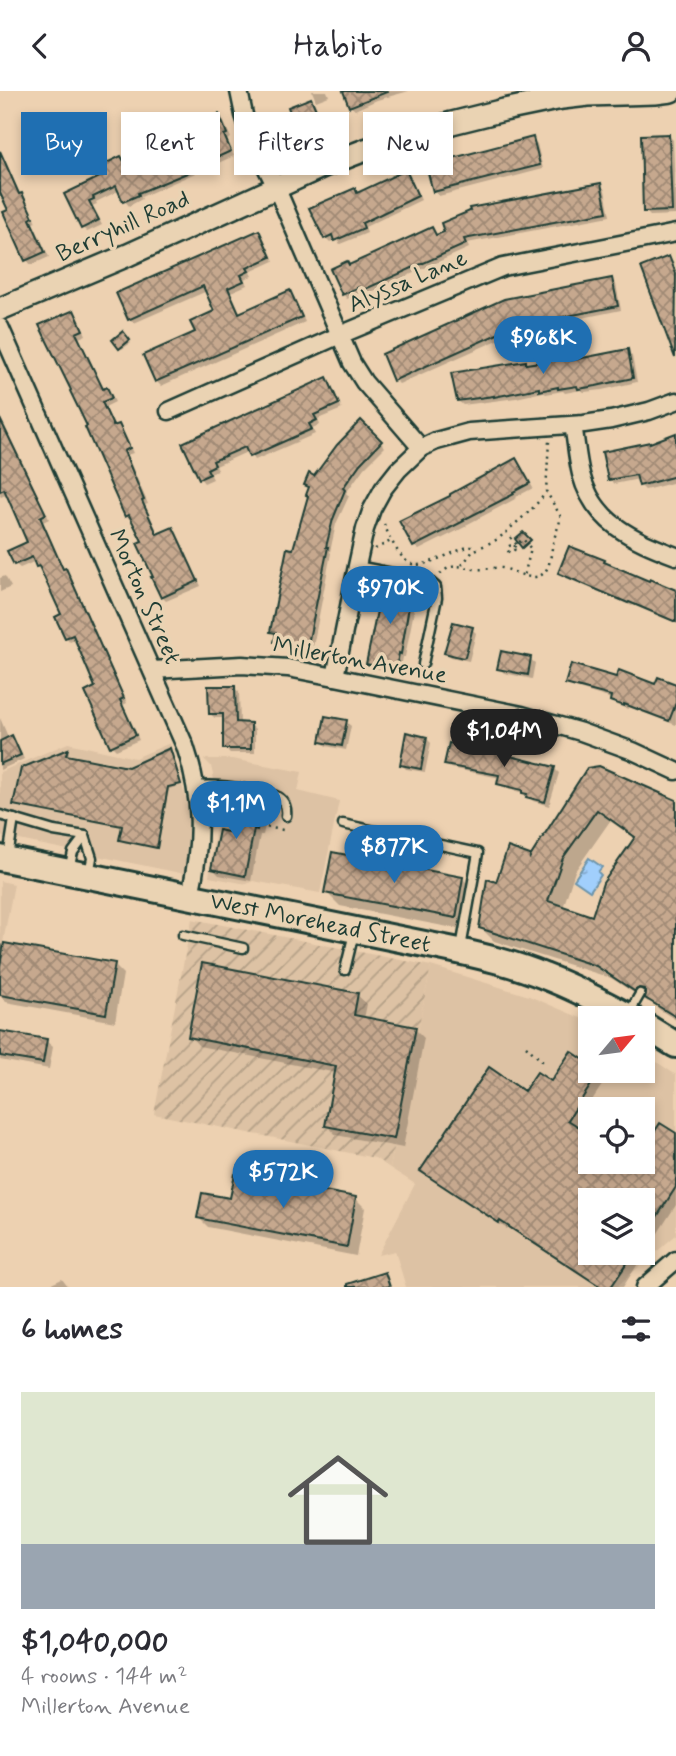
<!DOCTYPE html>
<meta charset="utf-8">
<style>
body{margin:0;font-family:Mynerve,sans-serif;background:#f7f7f7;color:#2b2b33;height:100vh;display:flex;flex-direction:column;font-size:26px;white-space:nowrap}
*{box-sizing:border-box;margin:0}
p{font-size:23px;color:#7c7c81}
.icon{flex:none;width:38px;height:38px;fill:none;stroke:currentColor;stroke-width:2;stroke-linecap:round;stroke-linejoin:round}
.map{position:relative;height:1196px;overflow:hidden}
.details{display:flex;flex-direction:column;background:#fff;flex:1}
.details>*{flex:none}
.banner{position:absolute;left:21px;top:21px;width:635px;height:63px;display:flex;gap:14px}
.needle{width:46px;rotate:61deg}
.controls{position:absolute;left:578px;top:915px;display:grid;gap:14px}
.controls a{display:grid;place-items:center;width:77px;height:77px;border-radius:0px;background:#fff;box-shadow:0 4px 10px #0003;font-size:35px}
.price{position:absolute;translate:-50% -60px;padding:0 16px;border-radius:24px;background:#1f6fb2;color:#fff;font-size:23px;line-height:46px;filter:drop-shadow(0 2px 4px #0008)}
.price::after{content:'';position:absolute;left:50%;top:42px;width:21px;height:16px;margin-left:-10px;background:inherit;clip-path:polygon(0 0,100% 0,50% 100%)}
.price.active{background:#222;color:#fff}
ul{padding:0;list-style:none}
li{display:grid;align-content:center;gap:14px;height:371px;padding:0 21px}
li span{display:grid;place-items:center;height:217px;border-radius:0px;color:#555}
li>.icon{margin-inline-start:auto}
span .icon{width:126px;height:126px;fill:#fffc;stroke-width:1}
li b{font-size:30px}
h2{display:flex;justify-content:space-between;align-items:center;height:84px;padding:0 21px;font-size:30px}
.pill{padding:0 24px;border-radius:0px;background:#fff;box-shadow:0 4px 10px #0003;font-size:24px;line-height:63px}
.pill.active{background:#1f6fb2;color:#fff}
header{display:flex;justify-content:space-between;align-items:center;height:91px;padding:0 21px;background:#fff;font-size:32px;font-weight:600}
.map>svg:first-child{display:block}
.built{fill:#ddc2a4;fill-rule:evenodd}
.industrial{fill:url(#industrial-furrows)}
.water{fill:url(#water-ripples);stroke:#6d95ac;stroke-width:2}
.shadow{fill:#0003;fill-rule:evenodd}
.building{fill:url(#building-cross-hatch);stroke:#1f3d34;stroke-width:2;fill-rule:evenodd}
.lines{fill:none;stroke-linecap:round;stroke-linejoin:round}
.lane-casing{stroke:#1f3d34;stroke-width:13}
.street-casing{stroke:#1f3d34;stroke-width:21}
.secondary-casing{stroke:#1f3d34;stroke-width:26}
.primary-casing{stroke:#1f3d34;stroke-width:30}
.path{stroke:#1f3d34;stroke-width:2.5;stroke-dasharray:2 5;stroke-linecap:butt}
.lane{stroke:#ead3b3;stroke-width:8}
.street{stroke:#ead3b3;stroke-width:16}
.secondary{stroke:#ead3b3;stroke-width:21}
.primary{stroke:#ead3b3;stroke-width:24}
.labels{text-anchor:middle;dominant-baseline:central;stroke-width:7;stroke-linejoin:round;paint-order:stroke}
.street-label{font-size:24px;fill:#1f3d34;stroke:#ead3b3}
</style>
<header><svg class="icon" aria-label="back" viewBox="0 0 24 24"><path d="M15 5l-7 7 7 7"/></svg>Habito<svg class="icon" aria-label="person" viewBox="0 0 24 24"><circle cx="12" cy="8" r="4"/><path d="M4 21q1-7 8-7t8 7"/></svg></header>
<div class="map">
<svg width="676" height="1196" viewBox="0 0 676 1196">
<defs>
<pattern id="industrial-furrows" width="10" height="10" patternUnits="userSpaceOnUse" patternTransform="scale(1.75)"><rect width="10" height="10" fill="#ddc2a4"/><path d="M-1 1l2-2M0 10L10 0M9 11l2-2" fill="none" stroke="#b39f86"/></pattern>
<pattern id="water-ripples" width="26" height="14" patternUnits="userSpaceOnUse" patternTransform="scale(1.75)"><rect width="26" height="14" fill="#a1cffc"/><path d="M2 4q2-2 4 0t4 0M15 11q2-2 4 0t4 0" fill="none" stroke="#83a9cd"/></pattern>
<pattern id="building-cross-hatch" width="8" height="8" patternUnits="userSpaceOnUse" patternTransform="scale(1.75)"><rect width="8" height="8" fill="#c6a88e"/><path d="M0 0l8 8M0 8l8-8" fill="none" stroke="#a08a75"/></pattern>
</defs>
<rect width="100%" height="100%" fill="#edd1b1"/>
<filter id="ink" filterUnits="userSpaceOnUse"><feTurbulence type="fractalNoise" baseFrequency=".0143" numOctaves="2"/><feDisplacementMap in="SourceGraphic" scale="14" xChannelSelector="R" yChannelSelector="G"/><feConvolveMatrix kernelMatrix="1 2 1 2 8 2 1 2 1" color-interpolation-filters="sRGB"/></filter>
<g filter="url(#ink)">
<g class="built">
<path d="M68 652 135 667 170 652 185 704 188 736 185 783 0 745V681Z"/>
<path d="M204 668H232L302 681 298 700 339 710 320 802 253 790 247 793 209 786 215 740 219 733 215 693 211 675Z"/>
<path d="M0 790 14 793 0 867Z"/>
<path d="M431 875 529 905 590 931V980H642V961L676 984V1144L616 1196H406L395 1160 378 1164 415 1093 390 1077ZM590 1018H642V1071H590ZM590 1110H642V1162H590Z"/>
</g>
<path class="industrial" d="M192 828 431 875 390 1077 375 1067 154 1023Z"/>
<path class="water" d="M589 767 602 776 598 781 601 784 590 800 574 789Z"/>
<g class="shadow">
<path d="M312 0H327L329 5 316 10Z"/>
<path d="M345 0H409L377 9 355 19 350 15Z"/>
<path d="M311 9 315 13 324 35 303 44 299 39Z"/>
<path d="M218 25 223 29 231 47 227 49 234 65 141 106 142 108 129 115 125 110 120 99 96 111 97 113 92 115 102 134 87 141 83 137 67 104 106 84 121 67 126 74 199 40Z"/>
<path d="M669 45 673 49 676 124 650 125 645 120Z"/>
<path d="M532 48 537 53 543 78 439 105 435 101 428 75Z"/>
<path d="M0 64 6 71 21 105 26 109 36 131 33 132 49 166 31 174 27 169 10 120 0 100Z"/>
<path d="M405 81 410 86 421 109 365 136 367 142 340 153 336 148 330 151 326 147 355 99 359 103Z"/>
<path d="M601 94 605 99 610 125 467 152 469 157 367 203 364 200 347 208 343 203 350 175 432 138 437 145Z"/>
<path d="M258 141 263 145 274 170 250 181 252 185 244 188 247 194 231 201 241 223 290 201 294 206 305 231 161 295 156 290 217 221 207 200 134 232 130 228Z"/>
<path d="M668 167 673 171 676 180V266L668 247Z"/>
<path d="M611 189 616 193 621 219 518 240 399 293 395 289Z"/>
<path d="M74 221 78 225 86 244 79 247 104 299 106 298 111 303 115 311 105 316 115 336 118 335 122 339 133 362 127 364 148 413 145 414 159 444 173 438 177 442 201 495 166 510 162 506 144 451 133 428 131 429 126 425 89 336 72 301Z"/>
<path d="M123 242 131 252 122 258 114 249Z"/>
<path d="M627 260 632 265 637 291 602 299 584 301 581 299 565 302 563 300 546 303 543 301 516 307 463 314 458 310 525 272 528 274 574 271Z"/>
<path d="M327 288 331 293 342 318 318 328 320 334 312 337 315 343 255 369 249 360 216 375 218 379 210 382 213 388 204 392 200 387 184 353Z"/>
<path d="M0 325 49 428 43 431 64 479 70 484 127 612 123 614 139 649 116 659 112 655 97 597 76 548 70 551 66 546 63 524 42 479 36 470 20 477 15 473 30 451 8 402 1 405 0 404Z"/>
<path d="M361 332 385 356 364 377 346 402 349 405 336 433 330 461 331 462 312 561 280 554 276 550 277 546 272 541 311 398 306 393 315 387Z"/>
<path d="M676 344V391L645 399 640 394 639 388 614 393 610 389 649 352Z"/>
<path d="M516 369 520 373 533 397 516 406 517 407 466 434 467 435 419 459 414 455 453 405Z"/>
<path d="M604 471 608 474 676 501V532L633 514 632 515 564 486 560 482Z"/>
<path d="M5 485 11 496 0 501V487Z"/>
<path d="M411 499 416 503 413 519 414 520 405 566H403L400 582 373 577 368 572Z"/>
<path d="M472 538 476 542 469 570 451 566 446 561Z"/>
<path d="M530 568 535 572 532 588 504 582 499 577Z"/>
<path d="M618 588 656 595H676V634L629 616 628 618 616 614 612 608 572 596 567 592Z"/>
<path d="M234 597 239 601 240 633H250L255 638V662H230L225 657V627H215L210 623Z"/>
<path d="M0 627 9 648 12 646 16 651 24 668 0 679Z"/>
<path d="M346 631 351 635 346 659 326 655 322 651Z"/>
<path d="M426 647 431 652 425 681 406 678 401 673Z"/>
<path d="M170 659 181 694 169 698 158 757 123 751 121 749 124 735 16 715 15 713 67 660 69 661 67 666 128 678Z"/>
<path d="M446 673 554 677 559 682 549 715 533 710 524 702 504 697 499 692 500 687 450 677Z"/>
<path d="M588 678 676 710V929L660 919 651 910 648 911 611 887 494 850 481 837 497 793 531 767ZM610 730 636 748 593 827 563 817 575 780Z"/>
<path d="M260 720 267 726 263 744H260L251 790 219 784 213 778 229 743Z"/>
<path d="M463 788 476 802 469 840 340 815 326 801Z"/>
<path d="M0 853 114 874 123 883 115 931 6 911 0 905Z"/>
<path d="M357 904 367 913 364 928 415 938 424 947 403 1057 336 1044 327 1034 337 982 199 955 190 945Z"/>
<path d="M0 942 46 950 53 956 49 978 0 969Z"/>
<path d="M590 980H598L606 988 575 1035 590 1071H642L676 1044V1114L623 1196H600L508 1136 507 1138 430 1087 423 1080 524 1002ZM590 1110H642V1162H590Z"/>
<path d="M355 1107 365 1117 356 1165 208 1136 199 1127 232 1109Z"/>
<path d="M62 1188 68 1196H45Z"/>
</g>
<g class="building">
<path d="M343 0H386L387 1 349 16Z"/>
<path d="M311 7 321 31 297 40 288 16Z"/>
<path d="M219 23 227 43 224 44 231 60 200 74 201 75 187 82 138 102 139 104 123 111 116 95 93 106 94 108 89 110 99 129 81 138 64 103 104 84 100 75 121 65 125 72 160 58 196 39 194 33Z"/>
<path d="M669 43 672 120 643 121 641 44Z"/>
<path d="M533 46 540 74 433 101 426 74Z"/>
<path d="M0 60 19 103 22 102 33 126 30 128 45 161 25 170 3 121 8 119 0 102Z"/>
<path d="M406 79 418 105 362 132 364 137 334 150 332 144 324 148 309 117 355 97 357 102Z"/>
<path d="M601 92 607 121 464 148 466 153 361 200 359 196 342 204 330 178 347 170 349 174 432 136 436 144 444 141 441 132 470 120 469 117Z"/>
<path d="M259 139 271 166 247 177 249 180 241 184 244 190 228 197 239 222 290 199 302 226 155 291 143 264 195 241 190 231 214 220 203 195 128 229 116 202Z"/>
<path d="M669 165 676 183 675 267 641 176Z"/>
<path d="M612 187 618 215 513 236 393 290 382 263 504 208Z"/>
<path d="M74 219 83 239 76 242 103 298 107 296 112 307 102 311 113 335 119 333 130 357 124 360 144 409 142 410 157 443 173 436 198 490 161 507 151 486H153L137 452 142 450 129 424 125 426 85 336 87 335 70 300 71 299 39 234Z"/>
<path d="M123 240 130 249 119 258 112 249Z"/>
<path d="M628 258 633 287 596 295 578 298 577 295 558 298V296L539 300V297L494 306V305L457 310 451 282 526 270V273L572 266V269Z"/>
<path d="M327 286 339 313 314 324 317 329 309 333 312 338 249 366 245 356 213 370 215 374 207 378 210 383 199 388 182 352Z"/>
<path d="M0 328 46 423 40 426 63 478 66 477 124 607 120 609 136 644 110 656 85 601 95 596 73 544 65 547 55 526 61 523 39 475 36 476 32 466 14 474 7 460 27 451 4 398 0 400Z"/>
<path d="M361 329 382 350 360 373 343 397 345 399 333 428 326 456H328L307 558 274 551 276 542 270 541 287 457 293 458 308 405 306 404 309 396 304 394 309 382 314 385 337 354Z"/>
<path d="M676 342V385L639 395 636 384 608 389 602 361 650 351V352Z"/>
<path d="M516 367 530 392 513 401 514 403 463 429 464 430 413 456 399 430 450 405V403Z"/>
<path d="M523 441 531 449 522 457 515 448Z"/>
<path d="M569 455 605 469 604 471 649 490 650 488 676 499V531L629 511 628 512 558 482Z"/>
<path d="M383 491 412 497 401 563 399 562 396 579 366 573Z"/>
<path d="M453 531 473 536 465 566 463 567 444 562Z"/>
<path d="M501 560 531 566 528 584 497 578Z"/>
<path d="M571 573 616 586 619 579 655 593 658 586 676 593V612L669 630 624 613V615L610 610 611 605 565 593Z"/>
<path d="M208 595H235L236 631 251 632V658H223V623H209Z"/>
<path d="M325 625 347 629 342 655 320 651Z"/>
<path d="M406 641 427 646 421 678 400 674Z"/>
<path d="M12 644 21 664 0 673V650Z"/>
<path d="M449 652 490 660 555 676 545 711 526 706 527 703 522 702V699L497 693 499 684 444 674Z"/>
<path d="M170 657 181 693 168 696 157 757 119 749 122 735 13 714 21 677 68 658 66 664 128 676Z"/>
<path d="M599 675 676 709V926L645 907 646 902 644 898 639 897 634 900 596 875 479 837 487 788 496 791 508 756 530 764V766L587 677ZM597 719 635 746 603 792 592 825 548 810 563 767Z"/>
<path d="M233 712 261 718 257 739 254 738 245 785 211 778 219 739 228 741Z"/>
<path d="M332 761 463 786 456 827 324 802Z"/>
<path d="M4 852 115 872 106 923 0 904V875Z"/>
<path d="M202 872 358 902 354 924 416 936 394 1048 325 1035 336 975 188 946Z"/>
<path d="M0 940 47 948 43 972 0 965Z"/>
<path d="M571 960 590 973V980H600L568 1029 590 1043V1071H642V1060L660 1032 676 1042V1096L642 1149V1110H590V1162H634L611 1196H601L500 1130 499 1132 420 1080 489 976 524 1000 537 981 551 990Z"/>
<path d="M235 1083 356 1106 347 1156 197 1127 202 1102 230 1107Z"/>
<path d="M385 1181 390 1196H347V1193Z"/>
</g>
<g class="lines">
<defs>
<g id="lane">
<path d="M357 475 428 489 436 496 437 507 423 573"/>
<path d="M196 695C219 693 239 697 262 701 267 703 274 703 278 706 285 710 287 718 286 725"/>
<path d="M0 724 54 740 85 745 73 761 69 779"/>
<path d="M343 733 478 762 461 857"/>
<path d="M85 745 92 767 89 783"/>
<path d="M8 766 14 728"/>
<path d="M183 844 243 857"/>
<path d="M345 879 354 842"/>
<path d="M629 922 640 903"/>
</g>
<g id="street">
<path d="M239 0 244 24 253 50 276 96 352 272 364 291 421 357"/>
<path d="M0 236 185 655C203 709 202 750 190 805"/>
<path d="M169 320 340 244 503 176 676 142"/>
<path d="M573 334C576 350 577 367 581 383 594 432 632 448 676 465"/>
<path d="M152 579 242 574 288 577 335 586 522 624 581 641 633 660 676 680"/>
<path d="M335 586 357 475 365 438 372 418 383 398 398 379 421 357 436 350 469 341 584 333 611 329 649 320 676 310"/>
<path d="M645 1196 676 1169"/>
</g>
<path id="secondary" d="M0 218 128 164 326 74 365 59 452 32 504 19 562 7 588 4 655 2 671 0"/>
<g id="primary">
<path id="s1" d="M0 767 454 859C485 866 515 873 544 885 575 897 604 912 633 928"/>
<path d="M642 933 676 954"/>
</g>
</defs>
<use href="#lane" class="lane-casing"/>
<use href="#street" class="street-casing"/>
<use href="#secondary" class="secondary-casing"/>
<use href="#primary" class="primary-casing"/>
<g class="path">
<path d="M384 433C389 445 401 474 417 474 428 474 458 459 470 455L476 458"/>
<path d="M506 441 517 454"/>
<circle cx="511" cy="458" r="3.5"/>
<path d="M514 456 523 448 531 458 524 485"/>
<path d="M375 458 391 450"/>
<path d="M462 474 473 460 498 448 531 419 546 402"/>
<path d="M440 483C454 471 459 476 475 478 484 479 493 476 502 477 513 479 522 486 533 486 551 486 550 465 553 452 555 443 559 435 561 426L546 400 549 350"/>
<path d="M260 735 283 739"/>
<path d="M384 763 387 752"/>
<path d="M526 955 544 972"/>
</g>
<use href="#lane" class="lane"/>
<use href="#street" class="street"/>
<use href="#secondary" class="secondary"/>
<use href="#primary" class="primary"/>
</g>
</g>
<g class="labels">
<g class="street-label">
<text transform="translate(123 136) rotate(-24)">Berryhill Road</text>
<text transform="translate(408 191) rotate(-23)">Alyssa Lane</text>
<text transform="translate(144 506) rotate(66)">Morton Street</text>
<text transform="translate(360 570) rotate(10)">Millerton Avenue</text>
<text stroke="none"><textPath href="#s1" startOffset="327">West Morehead Street</textPath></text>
</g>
</g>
</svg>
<div class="controls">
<a><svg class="needle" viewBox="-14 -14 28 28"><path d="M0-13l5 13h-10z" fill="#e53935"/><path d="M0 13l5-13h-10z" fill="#7c7c81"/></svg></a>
<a><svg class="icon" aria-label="locate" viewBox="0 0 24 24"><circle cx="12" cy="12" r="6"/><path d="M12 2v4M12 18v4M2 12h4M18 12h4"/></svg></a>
<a><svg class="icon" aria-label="layers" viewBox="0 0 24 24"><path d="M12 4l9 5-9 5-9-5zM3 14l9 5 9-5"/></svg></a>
</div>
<b class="price" style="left:543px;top:285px">$968K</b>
<b class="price" style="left:390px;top:535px">$970K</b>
<b class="price active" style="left:504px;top:678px">$1.04M</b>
<b class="price" style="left:236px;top:750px">$1.1M</b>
<b class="price" style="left:394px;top:794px">$877K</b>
<b class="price" style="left:283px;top:1119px">$572K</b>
<div class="banner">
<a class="pill active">Buy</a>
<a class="pill">Rent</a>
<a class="pill">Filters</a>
<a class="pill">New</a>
</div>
</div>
<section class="details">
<h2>6 homes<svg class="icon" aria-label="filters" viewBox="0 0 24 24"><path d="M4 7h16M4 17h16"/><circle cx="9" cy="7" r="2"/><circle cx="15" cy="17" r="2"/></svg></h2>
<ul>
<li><span style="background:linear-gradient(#dfe7d0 70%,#9aa5b1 0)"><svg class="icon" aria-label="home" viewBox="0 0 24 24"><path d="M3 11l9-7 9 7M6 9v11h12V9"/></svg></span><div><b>$1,040,000</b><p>4 rooms · 144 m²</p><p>Millerton Avenue</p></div></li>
</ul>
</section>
